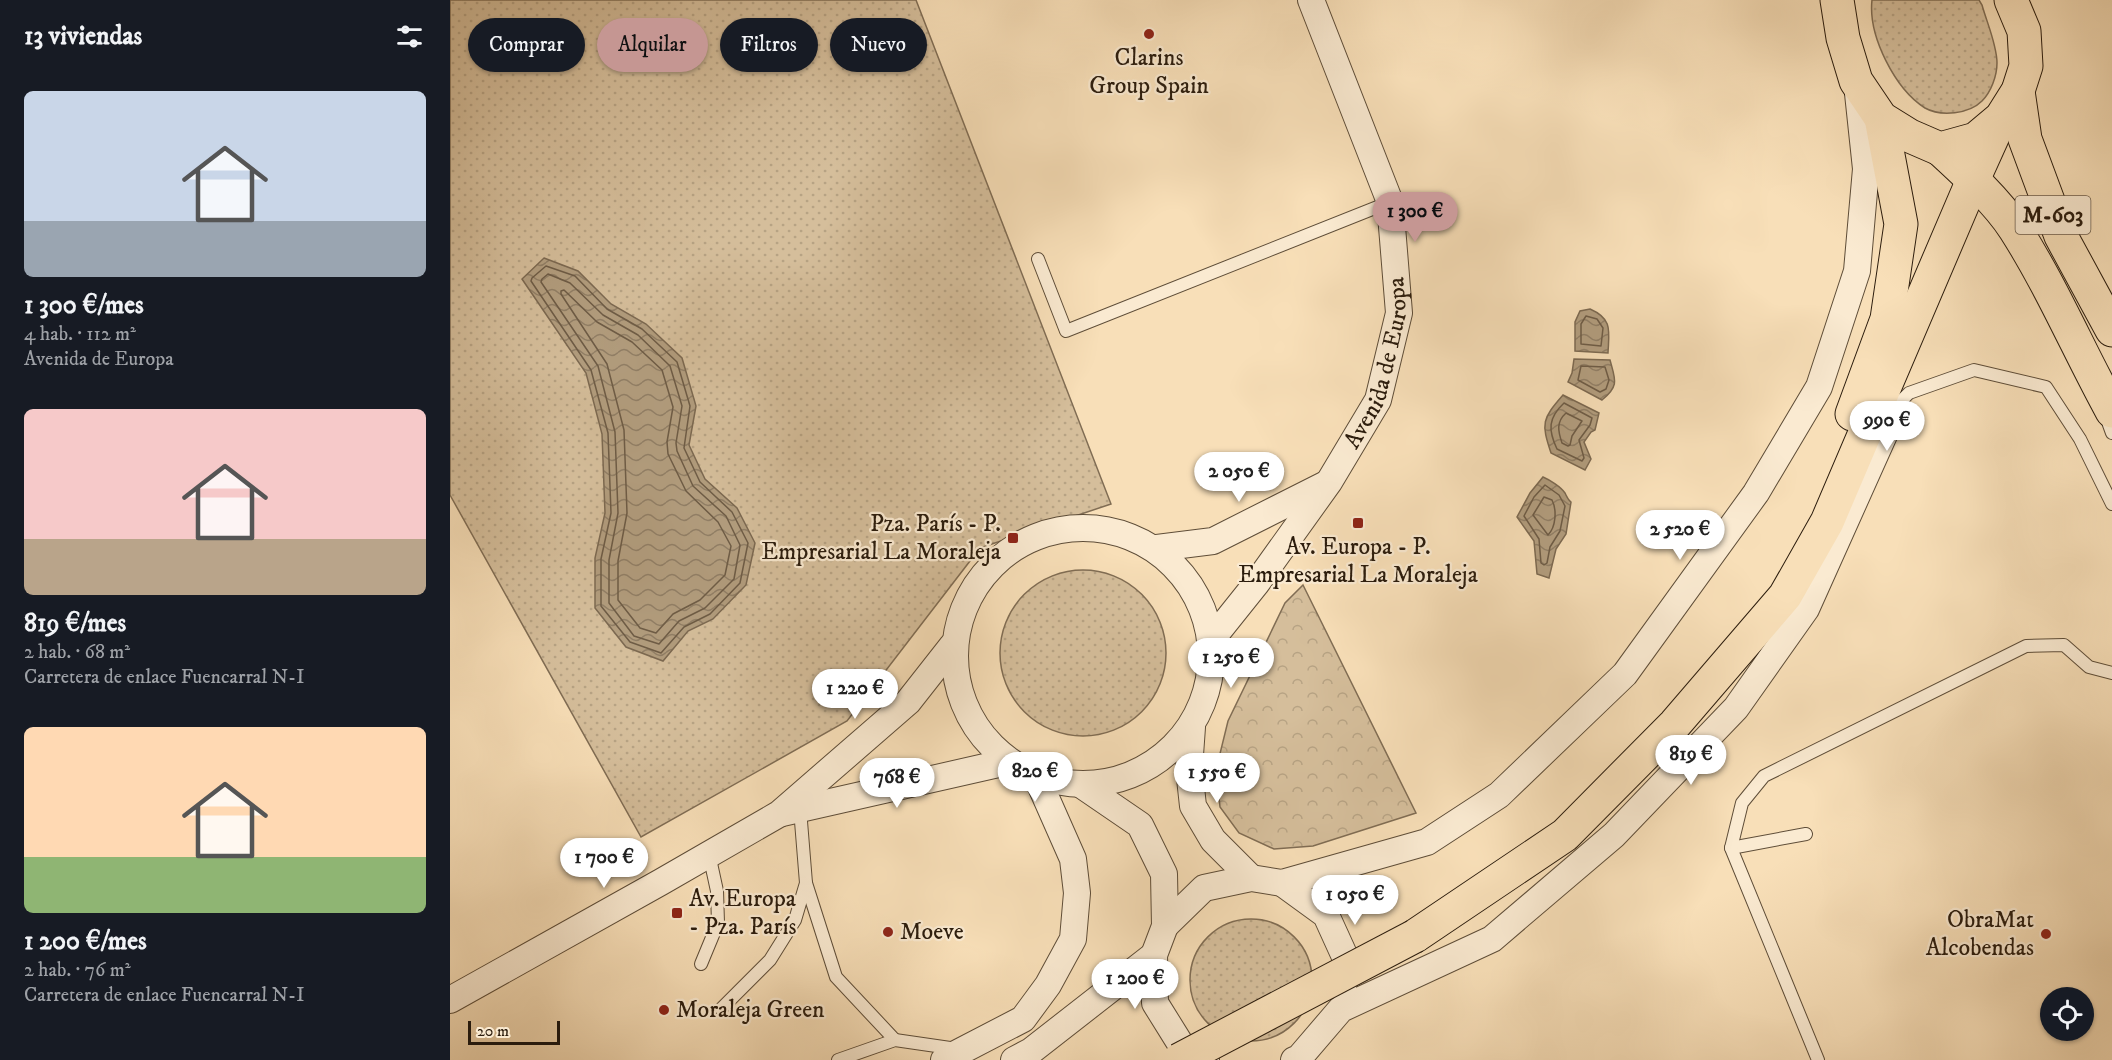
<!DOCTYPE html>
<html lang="es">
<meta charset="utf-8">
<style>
body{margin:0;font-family:"IM FELL DW Pica",serif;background:#20242c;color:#f1f3f6;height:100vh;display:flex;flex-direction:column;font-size:22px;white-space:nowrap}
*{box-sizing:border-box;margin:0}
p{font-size:20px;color:#9ea1a6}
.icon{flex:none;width:33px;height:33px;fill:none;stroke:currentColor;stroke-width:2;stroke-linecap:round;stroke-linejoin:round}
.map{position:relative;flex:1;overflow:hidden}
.sheet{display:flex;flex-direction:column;background:#171b24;width:450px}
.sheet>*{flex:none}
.banner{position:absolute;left:18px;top:18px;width:570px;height:54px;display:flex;gap:12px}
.tools{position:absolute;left:1590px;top:987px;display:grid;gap:12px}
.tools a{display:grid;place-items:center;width:54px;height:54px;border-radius:50%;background:#171b24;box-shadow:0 2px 4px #0004;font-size:30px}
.scale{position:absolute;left:18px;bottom:15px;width:92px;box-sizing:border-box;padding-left:6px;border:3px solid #2b1c0d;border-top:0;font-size:16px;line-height:21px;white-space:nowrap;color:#2b1c0d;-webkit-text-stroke:4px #faead1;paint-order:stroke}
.price{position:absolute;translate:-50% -51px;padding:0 14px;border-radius:21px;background:#fff;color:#222;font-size:20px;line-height:39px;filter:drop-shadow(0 2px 3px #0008)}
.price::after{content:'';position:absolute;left:50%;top:36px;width:18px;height:14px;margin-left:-9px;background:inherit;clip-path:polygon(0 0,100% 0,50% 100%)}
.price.selected{background:#c59692;color:#111}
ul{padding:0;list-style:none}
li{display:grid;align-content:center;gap:12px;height:318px;padding:0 24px}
li span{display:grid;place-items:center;height:186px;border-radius:9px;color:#555}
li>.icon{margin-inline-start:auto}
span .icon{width:108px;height:108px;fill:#fffc;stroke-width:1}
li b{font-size:26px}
h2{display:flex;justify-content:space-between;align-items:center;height:72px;padding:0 24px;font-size:26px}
.tag{padding:0 21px;border-radius:27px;background:#171b24;box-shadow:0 2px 4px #0004;font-size:21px;line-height:54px}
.tag.selected{background:#c59692;color:#111}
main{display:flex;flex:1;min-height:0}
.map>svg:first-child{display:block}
.grass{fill:url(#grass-dots);stroke:#806d54;stroke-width:1.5}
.park{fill:url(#park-crowns);stroke:#806d54;stroke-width:1.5}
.water{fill:url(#water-waves);stroke:#7c6951;stroke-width:1.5}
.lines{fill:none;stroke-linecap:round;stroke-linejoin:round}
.shore{stroke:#6e5c46;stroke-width:1.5}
.lane-casing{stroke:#5e4d38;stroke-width:14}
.street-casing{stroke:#5e4d38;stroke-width:28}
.primary-casing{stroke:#2b1c0d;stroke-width:35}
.highway-casing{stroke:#2b1c0d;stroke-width:35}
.lane{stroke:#faead1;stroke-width:12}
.street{stroke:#faead1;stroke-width:26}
.primary{stroke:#f8dfb8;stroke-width:33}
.highway{stroke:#f8dfb8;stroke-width:33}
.primary-bridge-casing{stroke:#2b1c0d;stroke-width:35;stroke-linecap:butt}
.primary-bridge{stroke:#f8dfb8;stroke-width:33}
.poi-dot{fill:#8f2418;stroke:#faead1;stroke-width:2}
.labels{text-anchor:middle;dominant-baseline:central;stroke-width:4.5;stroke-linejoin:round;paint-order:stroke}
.shield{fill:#faead1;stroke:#695a48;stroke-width:1.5}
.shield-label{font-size:22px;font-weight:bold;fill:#2b1c0d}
.poi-label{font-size:24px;fill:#2b1c0d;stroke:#faead1;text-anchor:start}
.street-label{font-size:24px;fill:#2b1c0d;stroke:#faead1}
</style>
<main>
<section class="sheet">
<h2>13 viviendas<svg class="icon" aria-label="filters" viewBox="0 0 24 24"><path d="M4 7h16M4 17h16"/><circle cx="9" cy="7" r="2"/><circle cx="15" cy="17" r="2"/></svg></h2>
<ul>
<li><span style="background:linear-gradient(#c9d6e8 70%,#9aa5b1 0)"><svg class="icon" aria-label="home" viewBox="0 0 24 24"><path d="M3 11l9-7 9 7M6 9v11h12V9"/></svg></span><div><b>1 300 €/mes</b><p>4 hab. · 112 m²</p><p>Avenida de Europa</p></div></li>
<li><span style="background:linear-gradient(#f6c9c9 70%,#b9a48a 0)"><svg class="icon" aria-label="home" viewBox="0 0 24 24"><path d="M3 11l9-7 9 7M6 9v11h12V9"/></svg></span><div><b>819 €/mes</b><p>2 hab. · 68 m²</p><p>Carretera de enlace Fuencarral N-I</p></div></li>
<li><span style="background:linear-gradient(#ffd9b3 70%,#8fb573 0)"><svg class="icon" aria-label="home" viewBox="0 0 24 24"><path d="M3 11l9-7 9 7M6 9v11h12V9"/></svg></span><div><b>1 200 €/mes</b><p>2 hab. · 76 m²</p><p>Carretera de enlace Fuencarral N-I</p></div></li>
</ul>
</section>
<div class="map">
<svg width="1662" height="1060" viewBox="0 0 1662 1060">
<defs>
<pattern id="grass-dots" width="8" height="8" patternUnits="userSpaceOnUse" patternTransform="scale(1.5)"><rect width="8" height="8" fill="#d5be9b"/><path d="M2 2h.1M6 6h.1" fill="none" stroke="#b7a384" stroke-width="1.8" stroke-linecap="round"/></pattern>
<pattern id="park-crowns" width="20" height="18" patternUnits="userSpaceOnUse" patternTransform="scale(1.5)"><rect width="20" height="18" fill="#d5be9b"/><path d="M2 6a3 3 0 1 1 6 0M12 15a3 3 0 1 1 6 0" fill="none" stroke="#b7a384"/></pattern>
<pattern id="water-waves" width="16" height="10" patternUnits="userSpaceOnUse" patternTransform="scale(1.5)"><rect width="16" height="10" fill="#b29d7e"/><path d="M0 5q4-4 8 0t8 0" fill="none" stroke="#917f66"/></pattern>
</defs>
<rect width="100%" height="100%" fill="#f8dfb8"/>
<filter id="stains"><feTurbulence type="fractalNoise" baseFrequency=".00333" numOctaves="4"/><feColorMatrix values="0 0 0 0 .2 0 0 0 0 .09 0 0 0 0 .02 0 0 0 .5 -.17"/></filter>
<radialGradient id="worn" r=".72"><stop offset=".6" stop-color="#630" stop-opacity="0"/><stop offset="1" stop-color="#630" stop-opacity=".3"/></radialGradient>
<g class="grass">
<path d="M0 0H466L661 504 530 548 397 721 191 837 0 495Z"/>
<path d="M1422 0H1529L1532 5C1537 23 1547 45 1547 63 1547 76 1541 92 1532 101 1519 114 1491 117 1475 108 1445 89 1418 36 1422 0Z"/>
<circle cx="633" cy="653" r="83"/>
<circle cx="801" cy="980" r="61"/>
</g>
<path class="park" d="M853 585 966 813 863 846 824 849 789 833 770 807 766 770 778 721 835 603Z"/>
<g class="water">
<path d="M94 258 128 271 161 304 196 324 232 358 246 406 239 445 255 479 287 508 305 543 296 585 263 619 238 631 213 661 176 647 145 608V558L155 513 152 434 136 373 72 279Z"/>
<path d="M1140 309C1163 319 1159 331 1158 353L1125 351V322L1130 311Z"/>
<path d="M1124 359 1160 360C1165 379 1170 386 1152 400L1118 382 1122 373Z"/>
<path d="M1113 395 1149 413 1145 430 1141 432 1134 442 1141 459 1135 470 1101 453C1091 423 1092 419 1113 395Z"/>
<path d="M1093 477C1100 480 1111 487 1115 493 1117 497 1118 500 1121 502L1116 534 1106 549 1099 578 1087 574 1084 541 1067 517 1080 493Z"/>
</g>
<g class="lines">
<g class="shore">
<path d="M96 266 125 276 157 309 192 329 227 362 240 406 234 448 250 482 282 512 298 543 290 583 260 614 234 627 211 653 180 642 151 606V559L161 513 158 433 141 370 81 281 82 278Z"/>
<path d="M98 274 120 283 153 315 188 335 220 366 232 406 226 443 227 451 243 486 276 516 290 545 284 579 255 608 229 621 209 644 184 636 159 603V560L168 513 165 432 148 366 91 282 92 279Z"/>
<path d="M114 290 147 322 182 342 212 370 223 407 217 442 218 454 236 491 268 522 281 546 275 575 250 600 223 614 206 633 190 628 168 600V561L177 513 174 430 157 364 111 294V291Z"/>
<path d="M1136 316 1147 319 1153 328 1151 346 1131 344V324Z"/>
<path d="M1131 366 1155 367 1159 380 1156 389 1150 392 1128 380Z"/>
<path d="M1114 403 1142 418 1140 425 1129 440 1134 458 1132 461 1107 449C1098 430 1098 418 1114 403Z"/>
<path d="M1116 413 1132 421 1122 436 1120 445 1118 446 1112 443C1108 431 1106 422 1116 413Z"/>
<path d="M1095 485 1109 495 1115 506 1110 531 1100 547 1097 563 1094 565 1091 563 1089 539 1074 516 1084 497Z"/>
<path d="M1094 497 1102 500C1107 510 1106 527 1098 535L1083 515Z"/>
</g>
<defs>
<g id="lane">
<path d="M588 259 616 331 940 202"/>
<path d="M1654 411 1662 433"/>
<path d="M1436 424 1452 400 1459 393 1524 370 1596 387 1630 439 1662 504"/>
<path d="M1281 848 1356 834"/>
<path d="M356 883 386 977 445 1040"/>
<path d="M251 964 268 923 267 891 259 854"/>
<path d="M271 1009 320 960 345 920 356 883 350 809"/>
<path d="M388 1060 445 1040 507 1049"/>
<path d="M1368 1060 1281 848 1292 803 1314 776 1576 646 1614 645 1639 667 1662 673"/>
</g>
<g id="street">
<circle cx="633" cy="656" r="128"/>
<path d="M707 548 763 541 876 484"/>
<path id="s1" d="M762 639 806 584 879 482 928 400 949 313 940 202 861 0"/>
<path d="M742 727 739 769 743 806 763 840 801 878"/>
<path d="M633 786 690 825 714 874 715 926 704 955 705 1003 733 1048 756 1060"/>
<path d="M332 813 557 762"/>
<path d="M832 883 876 915 896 959 893 988"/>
<path d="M715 926 754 888 801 878 832 883 977 842 1049 795 1175 674 1306 493 1369 387 1407 271 1416 169 1407 84"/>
<path d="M0 1000 211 882 329 814 458 702 502 646"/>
<path d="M494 1060 573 1019 598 985 623 939 627 893 623 859 589 782"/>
<path d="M564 1060 581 1051 704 955"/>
<path d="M844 1060 849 1058 891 1009 1042 939 1164 835 1286 708 1356 609 1434 435 1436 424"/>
</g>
<g id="primary">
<path d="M1402 414 1437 319 1451 224 1431 118"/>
<path d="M965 936 1115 835 1225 724 1335 596 1377 522 1523 180 1551 118"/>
</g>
<g id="highway">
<path d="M1387 0 1393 38 1406 81 1431 118 1460 136 1490 149 1526 139 1551 118 1568 91 1576 66 1574 31 1561 0"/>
<path d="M1568 91 1575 139 1611 236 1662 330"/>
<path d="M1490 149C1514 171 1547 201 1565 229 1602 287 1629 351 1662 411"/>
</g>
</defs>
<use href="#lane" class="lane-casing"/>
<use href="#street" class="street-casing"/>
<use href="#primary" class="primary-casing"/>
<use href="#highway" class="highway-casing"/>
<use href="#lane" class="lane"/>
<use href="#street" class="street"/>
<use href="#primary" class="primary"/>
<use href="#highway" class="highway"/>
<defs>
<path id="primary-bridge" d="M729 1060 965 936"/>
</defs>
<use href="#primary-bridge" class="primary-bridge-casing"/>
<use href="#primary-bridge" class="primary-bridge"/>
</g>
<g class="poi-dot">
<circle cx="699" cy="34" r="6"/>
<rect x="902" y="517" width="12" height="12" rx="3"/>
<rect x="557" y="532" width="12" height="12" rx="3"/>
<rect x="221" y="907" width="12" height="12" rx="3"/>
<circle cx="438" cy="932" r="6"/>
<circle cx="1596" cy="934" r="6"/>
<circle cx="214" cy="1010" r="6"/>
</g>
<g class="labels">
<rect class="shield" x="1565.5" y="196" width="75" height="38" rx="4.5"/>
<g class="shield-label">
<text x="1603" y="215">M-603</text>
</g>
<g class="poi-label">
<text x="699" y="58" text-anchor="middle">Clarins<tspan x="699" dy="28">Group Spain</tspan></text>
<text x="551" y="524" text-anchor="end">Pza. París - P.<tspan x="551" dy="28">Empresarial La Moraleja</tspan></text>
<text x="908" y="547" text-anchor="middle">Av. Europa - P.<tspan x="908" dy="28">Empresarial La Moraleja</tspan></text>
<text x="239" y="899">Av. Europa<tspan x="239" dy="28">- Pza. París</tspan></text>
<text x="1584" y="920" text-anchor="end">ObraMat<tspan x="1584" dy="28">Alcobendas</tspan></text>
<text x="450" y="932">Moeve</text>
<text x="226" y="1010">Moraleja Green</text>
</g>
<g class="street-label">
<text stroke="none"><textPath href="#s1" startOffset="327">Avenida de Europa</textPath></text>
</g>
</g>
<rect width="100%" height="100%" filter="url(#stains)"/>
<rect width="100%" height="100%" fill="url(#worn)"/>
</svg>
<div class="tools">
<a><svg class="icon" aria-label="locate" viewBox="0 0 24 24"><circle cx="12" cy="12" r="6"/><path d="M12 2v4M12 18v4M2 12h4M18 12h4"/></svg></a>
</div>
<div class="scale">20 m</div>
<b class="price selected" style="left:965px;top:243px">1 300 €</b>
<b class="price" style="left:1437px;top:452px">990 €</b>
<b class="price" style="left:789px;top:503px">2 050 €</b>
<b class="price" style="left:1230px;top:561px">2 520 €</b>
<b class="price" style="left:781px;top:689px">1 250 €</b>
<b class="price" style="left:405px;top:720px">1 220 €</b>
<b class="price" style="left:1241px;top:786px">819 €</b>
<b class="price" style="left:585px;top:803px">820 €</b>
<b class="price" style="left:767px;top:804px">1 550 €</b>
<b class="price" style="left:447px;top:809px">768 €</b>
<b class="price" style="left:154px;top:889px">1 700 €</b>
<b class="price" style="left:905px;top:926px">1 050 €</b>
<b class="price" style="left:685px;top:1010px">1 200 €</b>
<div class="banner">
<a class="tag">Comprar</a>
<a class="tag selected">Alquilar</a>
<a class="tag">Filtros</a>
<a class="tag">Nuevo</a>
</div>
</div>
</main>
